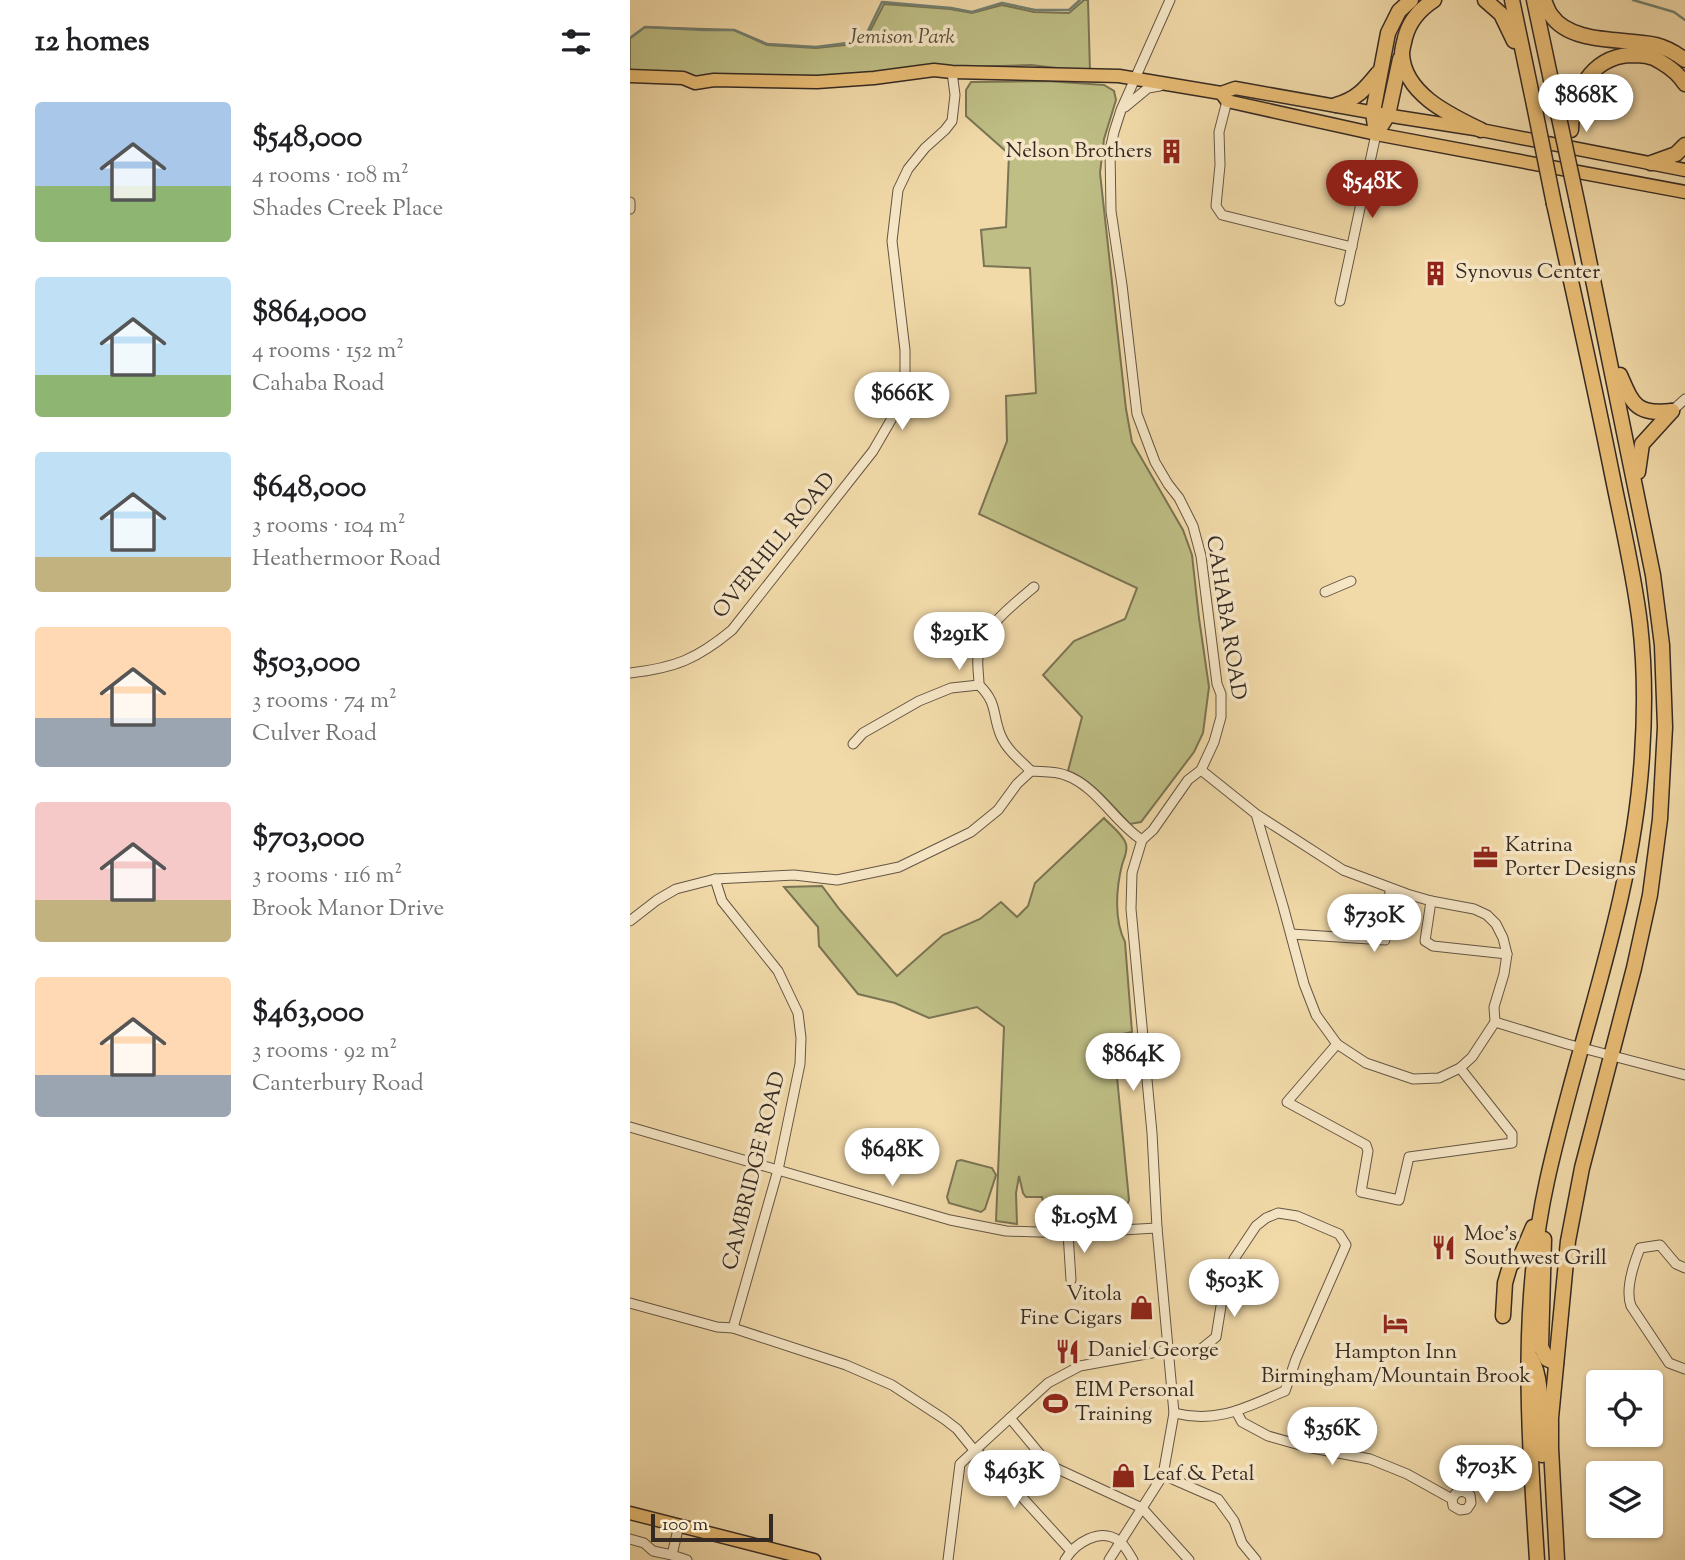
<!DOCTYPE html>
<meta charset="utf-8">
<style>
body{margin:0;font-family:"Sorts Mill Goudy",serif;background:#f2f2f2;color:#202124;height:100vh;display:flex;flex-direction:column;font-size:26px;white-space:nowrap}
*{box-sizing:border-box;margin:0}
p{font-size:23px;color:#757577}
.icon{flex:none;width:38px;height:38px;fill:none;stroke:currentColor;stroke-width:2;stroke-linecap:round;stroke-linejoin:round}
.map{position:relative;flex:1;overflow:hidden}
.sheet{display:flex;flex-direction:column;background:#fff;width:630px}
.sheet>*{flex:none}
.controls{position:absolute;left:956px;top:1370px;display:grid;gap:14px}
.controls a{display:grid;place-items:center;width:77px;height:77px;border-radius:7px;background:#fff;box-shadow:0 2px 5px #0004;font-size:35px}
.scale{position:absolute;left:21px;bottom:18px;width:122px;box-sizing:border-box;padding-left:7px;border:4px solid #352a23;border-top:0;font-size:19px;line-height:24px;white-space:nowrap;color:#352a23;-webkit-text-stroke:5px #f6e6c6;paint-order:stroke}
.price{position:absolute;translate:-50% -60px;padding:0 16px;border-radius:24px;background:#fff;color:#222;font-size:23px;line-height:46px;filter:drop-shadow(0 2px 4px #0008)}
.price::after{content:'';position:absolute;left:50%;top:42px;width:21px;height:16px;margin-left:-10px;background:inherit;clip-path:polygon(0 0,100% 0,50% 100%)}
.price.on{background:#8f2418;color:#fff}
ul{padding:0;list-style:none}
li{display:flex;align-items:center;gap:21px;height:175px;padding:0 35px}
li span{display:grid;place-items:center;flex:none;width:196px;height:140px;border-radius:7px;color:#555}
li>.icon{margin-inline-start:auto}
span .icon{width:84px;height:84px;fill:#fffc;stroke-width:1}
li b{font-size:30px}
h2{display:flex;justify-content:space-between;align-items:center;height:84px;padding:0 35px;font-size:30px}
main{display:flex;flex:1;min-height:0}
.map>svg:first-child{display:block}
.green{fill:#bebe85;stroke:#7a7454;stroke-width:2}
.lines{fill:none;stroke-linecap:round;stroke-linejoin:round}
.stream{stroke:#728072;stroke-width:2.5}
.minor-casing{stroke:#645644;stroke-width:11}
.major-casing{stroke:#352a23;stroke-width:15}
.highway-casing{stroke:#352a23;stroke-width:17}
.minor{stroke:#f6e6c6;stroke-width:9}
.major{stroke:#e8bc74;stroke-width:12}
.highway{stroke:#e8bc74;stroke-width:14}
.highway-bridge-casing{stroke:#352a23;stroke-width:17;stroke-linecap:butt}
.highway-bridge{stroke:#e8bc74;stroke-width:14}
.labels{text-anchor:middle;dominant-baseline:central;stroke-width:7;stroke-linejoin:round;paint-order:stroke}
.park-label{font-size:21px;font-style:italic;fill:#574f3c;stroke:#f6e6c6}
.poi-label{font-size:21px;fill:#352a23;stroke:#f6e6c6;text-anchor:start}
.street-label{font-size:21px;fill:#352a23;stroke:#f6e6c6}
</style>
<main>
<section class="sheet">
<h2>12 homes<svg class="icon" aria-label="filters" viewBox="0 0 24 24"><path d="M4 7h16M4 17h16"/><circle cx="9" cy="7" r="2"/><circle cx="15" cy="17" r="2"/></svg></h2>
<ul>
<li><span style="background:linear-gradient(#a9c7e8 60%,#8fb573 0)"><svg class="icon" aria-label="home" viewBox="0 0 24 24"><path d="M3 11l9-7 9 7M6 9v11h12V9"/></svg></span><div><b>$548,000</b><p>4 rooms · 108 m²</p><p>Shades Creek Place</p></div></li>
<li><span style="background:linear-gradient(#bfe0f5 70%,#8fb573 0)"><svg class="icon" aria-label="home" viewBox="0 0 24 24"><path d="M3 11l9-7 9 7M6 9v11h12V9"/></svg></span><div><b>$864,000</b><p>4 rooms · 152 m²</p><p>Cahaba Road</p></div></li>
<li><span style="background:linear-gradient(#bfe0f5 75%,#c2b280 0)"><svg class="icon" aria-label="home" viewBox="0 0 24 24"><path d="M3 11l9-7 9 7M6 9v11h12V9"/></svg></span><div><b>$648,000</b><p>3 rooms · 104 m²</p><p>Heathermoor Road</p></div></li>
<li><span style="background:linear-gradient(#ffd9b3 65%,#9aa5b1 0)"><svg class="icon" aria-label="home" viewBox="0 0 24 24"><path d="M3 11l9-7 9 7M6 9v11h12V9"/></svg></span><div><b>$503,000</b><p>3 rooms · 74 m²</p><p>Culver Road</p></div></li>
<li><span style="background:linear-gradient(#f6c9c9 70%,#c2b280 0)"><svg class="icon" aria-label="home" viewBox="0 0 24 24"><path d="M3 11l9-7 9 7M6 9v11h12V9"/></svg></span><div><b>$703,000</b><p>3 rooms · 116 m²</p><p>Brook Manor Drive</p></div></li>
<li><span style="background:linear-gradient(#ffd9b3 70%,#9aa5b1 0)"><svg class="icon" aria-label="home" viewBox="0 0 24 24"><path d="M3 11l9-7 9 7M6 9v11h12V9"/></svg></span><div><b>$463,000</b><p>3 rooms · 92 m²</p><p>Canterbury Road</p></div></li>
</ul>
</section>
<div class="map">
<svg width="1055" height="1560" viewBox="0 0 1055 1560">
<rect width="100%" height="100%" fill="#f1d9a8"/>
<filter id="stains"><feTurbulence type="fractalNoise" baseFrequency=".00286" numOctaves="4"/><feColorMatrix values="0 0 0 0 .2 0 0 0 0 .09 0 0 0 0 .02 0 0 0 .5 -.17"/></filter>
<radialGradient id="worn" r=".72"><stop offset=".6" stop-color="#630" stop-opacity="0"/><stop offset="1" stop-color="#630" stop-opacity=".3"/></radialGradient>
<g class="green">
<path d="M454 0H458L460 72 401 65 302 68 180 78 64 76 0 73V38L15 27 104 30 137 45 186 48 234 43 254 4 320 9 342 13 372 5 404 12 439 13Z"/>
<path d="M417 81 474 85 484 91 486 100 474 139 470 173 496 409 502 442 553 530 562 555 569 618 579 687 573 733 564 752 511 822 500 824C481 805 464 781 438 771L452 717 413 675 444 641 495 619 507 588 349 514 377 441 376 396 406 393 400 268 354 266 351 230 376 227 379 154 336 116V90L341 82Z"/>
<path d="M474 818C481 826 493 834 496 844 498 851 494 858 492 865 486 889 484 920 495 942L502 1032 483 1036 499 1200 497 1205 490 1209 416 1215 412 1197H396L393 1193 389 1176 386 1193 387 1224 366 1221 374 1027 347 1007 299 1018 265 1003 228 994 189 946 188 927 154 887 192 886 210 910 267 976 313 935 350 919 371 902 387 917 398 906 405 883Z"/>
<path d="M331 1160 362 1168 366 1175 355 1209 351 1212 319 1203 317 1197 327 1161Z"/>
</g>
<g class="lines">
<g class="stream">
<path d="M1003 0 1044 12 1055 20"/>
<path d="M0 38 15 27 74 30H104L137 44 186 47 233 41 252 2 321 8 342 12 372 3 405 10H439L450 0"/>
</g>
<defs>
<g id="minor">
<path d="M597 101 589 132 590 165 586 206 592 215 722 247"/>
<path d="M495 107 518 88 530 86"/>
<path d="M0 202V209"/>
<path d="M710 301 746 134"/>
<path d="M1042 411 1055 399"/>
<path d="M695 592 721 581"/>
<path d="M0 673C45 668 67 659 102 630L243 451 261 420 275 377V350L262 241 268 190 278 169 295 148 315 130 322 121 325 95 322 72"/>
<path d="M349 685C349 676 347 666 348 657 351 628 384 604 404 587"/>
<path d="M223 744 233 733 289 701 321 688 349 685C368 703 362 715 371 736 377 750 391 761 401 771"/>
<path d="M571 770 626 814 713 870 777 894 801 901 844 909 857 915 866 924 873 938 877 954 874 974 864 1007 865 1022 842 1057 830 1068 809 1078 783 1079 736 1063 707 1044 686 1015 674 984 653 906 626 814"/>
<path d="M85 879 92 901 148 971 168 1013 171 1038 170 1064 148 1170 103 1328"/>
<path d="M801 901 795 941 803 946 877 954"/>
<path d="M0 921 27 900 46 889 85 879 164 875 207 880 269 867 341 832 368 810 387 784 401 771C412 772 425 771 435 775 467 786 484 822 512 840"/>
<path d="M661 934 755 940 759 915 760 889"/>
<path d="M865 1022 937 1044 1055 1075"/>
<path d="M707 1044 657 1102 736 1145 738 1151 731 1192 769 1200 779 1157 882 1143V1134L830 1068"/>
<path d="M0 1127 320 1220 376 1231 438 1233 527 1228"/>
<path d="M438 1233 441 1280"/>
<path d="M1055 1268 1046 1264 1030 1245 1010 1248C1004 1263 995 1290 1001 1306L1039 1363 1055 1369"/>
<path d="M0 1303 87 1327 103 1328 216 1365 262 1385 314 1419 327 1429 344 1450 360 1462 441 1551"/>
<path d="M606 1411 612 1422 638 1436 677 1447 740 1459 777 1474 822 1499 823 1506 830 1510 837 1509 841 1503 840 1495 833 1491 826 1493 822 1499"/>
<path d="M380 1418 419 1465 512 1508 559 1560"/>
<path d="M533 1475 588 1499 604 1521 612 1543 626 1560"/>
<path d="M49 1525 42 1555 57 1560"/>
<path d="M0 1539 14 1543 23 1551 42 1555"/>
<path d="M318 1560 330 1464 418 1383 450 1366 538 1350 565 1354 586 1337 592 1300 604 1259 626 1226 636 1218 648 1213 667 1216 709 1234 716 1245 666 1359 655 1391C616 1407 588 1424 544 1413"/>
<path d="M435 1560C445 1543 470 1527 489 1541 495 1545 499 1554 503 1560"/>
<path d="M479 1560 533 1475 544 1413 527 1228 522 1133 501 909 502 873 512 840 523 830 558 780 571 770 584 742 591 717V694L587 684 571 556 563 526 549 498 538 484 525 462 507 414 492 285 481 211 480 150 484 132 491 110 540 0"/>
</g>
<g id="major">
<path d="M0 76 53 78 65 83 84 80 187 82 244 78 304 70 322 72 489 76 591 93 605 88 768 117 851 130 1055 170"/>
<path d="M591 93 597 101 746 134 1055 192"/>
<path d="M0 1513 184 1560"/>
</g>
<g id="highway">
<path d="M804 0C790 9 779 22 775 38 774 43 772 49 772 54 774 94 820 115 851 130"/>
<path d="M855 0 871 14 884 41"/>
<path d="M882 0 904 105"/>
<path d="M904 0 928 113"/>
<path d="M914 0C916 5 918 11 921 15 941 45 995 38 1026 45 1037 48 1046 53 1055 60"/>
<path d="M706 105C727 99 735 89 748 73"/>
<path d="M941 130C942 95 960 58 999 55 1011 55 1021 55 1031 62 1041 68 1049 74 1055 84"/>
<path d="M746 134 743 112 758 33 769 11 781 0"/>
<path d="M746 134 758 115 770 59"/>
<path d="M1021 163 1046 154 1055 145"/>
<path d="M990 375C1003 405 1006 415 1042 411"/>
<path d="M1008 472 1012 444 1042 411"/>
<path d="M914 1239 911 1347 917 1359 926 1363"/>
<path d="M873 1316 875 1283 880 1266 892 1253 903 1227"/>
<path d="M901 1358C915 1382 909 1427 912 1455"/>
<path d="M907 1560C899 1432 889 1308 917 1181 948 1039 1003 902 1012 756 1015 712 1015 668 1010 624 1004 574 992 524 982 474 964 384 944 294 924 204"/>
<path d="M927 1560 921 1448V1418L938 1241 952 1168 1004 968 1020 895 1030 819 1035 727 1032 645 1023 575 948 206"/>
</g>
</defs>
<use href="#minor" class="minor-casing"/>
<use href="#major" class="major-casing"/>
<use href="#highway" class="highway-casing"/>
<use href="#minor" class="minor"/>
<use href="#major" class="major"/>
<use href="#highway" class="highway"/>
<defs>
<g id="highway-bridge">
<path d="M904 105 924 204"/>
<path d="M928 113 948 206"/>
</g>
</defs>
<use href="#highway-bridge" class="highway-bridge-casing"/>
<use href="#highway-bridge" class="highway-bridge"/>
</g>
<defs>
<symbol id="building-bare" viewBox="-9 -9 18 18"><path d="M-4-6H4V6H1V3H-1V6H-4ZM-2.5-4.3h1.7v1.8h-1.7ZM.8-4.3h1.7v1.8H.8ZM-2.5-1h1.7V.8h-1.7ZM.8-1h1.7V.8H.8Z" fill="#8f2418" stroke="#f6e6c6" stroke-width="2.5" paint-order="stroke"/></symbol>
<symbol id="office-bare" viewBox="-9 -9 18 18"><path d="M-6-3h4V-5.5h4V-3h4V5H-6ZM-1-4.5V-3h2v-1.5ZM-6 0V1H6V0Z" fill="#8f2418" stroke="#f6e6c6" stroke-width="2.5" paint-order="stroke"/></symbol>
<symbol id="restaurant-bare" viewBox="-9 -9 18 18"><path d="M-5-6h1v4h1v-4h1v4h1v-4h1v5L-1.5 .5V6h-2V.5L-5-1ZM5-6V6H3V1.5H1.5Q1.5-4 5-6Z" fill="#8f2418" stroke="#f6e6c6" stroke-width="2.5" paint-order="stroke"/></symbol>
<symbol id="shop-bare" viewBox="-9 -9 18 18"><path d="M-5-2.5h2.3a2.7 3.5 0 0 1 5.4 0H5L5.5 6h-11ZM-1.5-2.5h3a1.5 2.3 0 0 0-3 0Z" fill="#8f2418" stroke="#f6e6c6" stroke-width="2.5" paint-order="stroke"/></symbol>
<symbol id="hotel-bare" viewBox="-9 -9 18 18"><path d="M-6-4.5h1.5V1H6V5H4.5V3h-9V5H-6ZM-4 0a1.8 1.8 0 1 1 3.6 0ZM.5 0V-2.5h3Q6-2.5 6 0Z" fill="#8f2418" stroke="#f6e6c6" stroke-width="2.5" paint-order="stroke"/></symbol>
<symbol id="stadium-bare" viewBox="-9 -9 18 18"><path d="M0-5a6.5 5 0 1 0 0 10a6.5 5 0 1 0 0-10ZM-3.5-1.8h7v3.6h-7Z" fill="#8f2418" stroke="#f6e6c6" stroke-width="2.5" paint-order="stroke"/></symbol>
</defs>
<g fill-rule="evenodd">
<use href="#building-bare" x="524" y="134" width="35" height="35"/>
<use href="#building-bare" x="788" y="256" width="35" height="35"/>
<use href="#office-bare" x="838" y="840" width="35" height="35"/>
<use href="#restaurant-bare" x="796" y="1230" width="35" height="35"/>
<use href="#shop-bare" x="494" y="1290" width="35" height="35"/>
<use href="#hotel-bare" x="748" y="1306" width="35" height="35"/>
<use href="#restaurant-bare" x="420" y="1334" width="35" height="35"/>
<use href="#stadium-bare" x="408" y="1386" width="35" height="35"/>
<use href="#shop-bare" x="476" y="1458" width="35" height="35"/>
</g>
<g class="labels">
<g class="park-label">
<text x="272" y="38">Jemison Park</text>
</g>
<g class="poi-label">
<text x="522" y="152" text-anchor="end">Nelson Brothers</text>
<text x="825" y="273">Synovus Center</text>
<text x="875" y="846">Katrina<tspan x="875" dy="24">Porter Designs</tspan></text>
<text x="834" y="1235">Moe's<tspan x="834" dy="24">Southwest Grill</tspan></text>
<text x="492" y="1295" text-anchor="end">Vitola<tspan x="492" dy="24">Fine Cigars</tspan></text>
<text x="458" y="1351">Daniel George</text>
<text x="766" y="1353" text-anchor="middle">Hampton Inn<tspan x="766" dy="24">Birmingham/Mountain Brook</tspan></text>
<text x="445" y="1391">EIM Personal<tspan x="445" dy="24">Training</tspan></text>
<text x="513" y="1475">Leaf &amp; Petal</text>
</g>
<g class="street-label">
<text transform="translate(145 546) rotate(-51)">OVERHILL ROAD</text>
<text transform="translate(595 618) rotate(81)">CAHABA ROAD</text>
<text transform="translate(125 1171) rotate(-76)">CAMBRIDGE ROAD</text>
</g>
</g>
<rect width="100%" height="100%" filter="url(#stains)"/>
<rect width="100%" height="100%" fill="url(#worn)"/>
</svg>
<div class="controls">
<a><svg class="icon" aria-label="locate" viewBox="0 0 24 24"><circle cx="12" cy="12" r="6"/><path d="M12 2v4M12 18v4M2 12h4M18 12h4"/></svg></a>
<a><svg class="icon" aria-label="layers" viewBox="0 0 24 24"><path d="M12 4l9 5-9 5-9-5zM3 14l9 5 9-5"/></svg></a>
</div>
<div class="scale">100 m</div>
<b class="price" style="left:956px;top:134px">$868K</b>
<b class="price on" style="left:742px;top:220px">$548K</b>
<b class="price" style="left:272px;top:432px">$666K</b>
<b class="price" style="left:329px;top:672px">$291K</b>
<b class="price" style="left:744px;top:954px">$730K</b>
<b class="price" style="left:503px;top:1093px">$864K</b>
<b class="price" style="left:262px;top:1188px">$648K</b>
<b class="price" style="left:454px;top:1255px">$1.05M</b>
<b class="price" style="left:604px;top:1319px">$503K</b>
<b class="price" style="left:702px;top:1467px">$356K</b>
<b class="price" style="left:856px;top:1505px">$703K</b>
<b class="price" style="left:384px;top:1510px">$463K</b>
</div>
</main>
